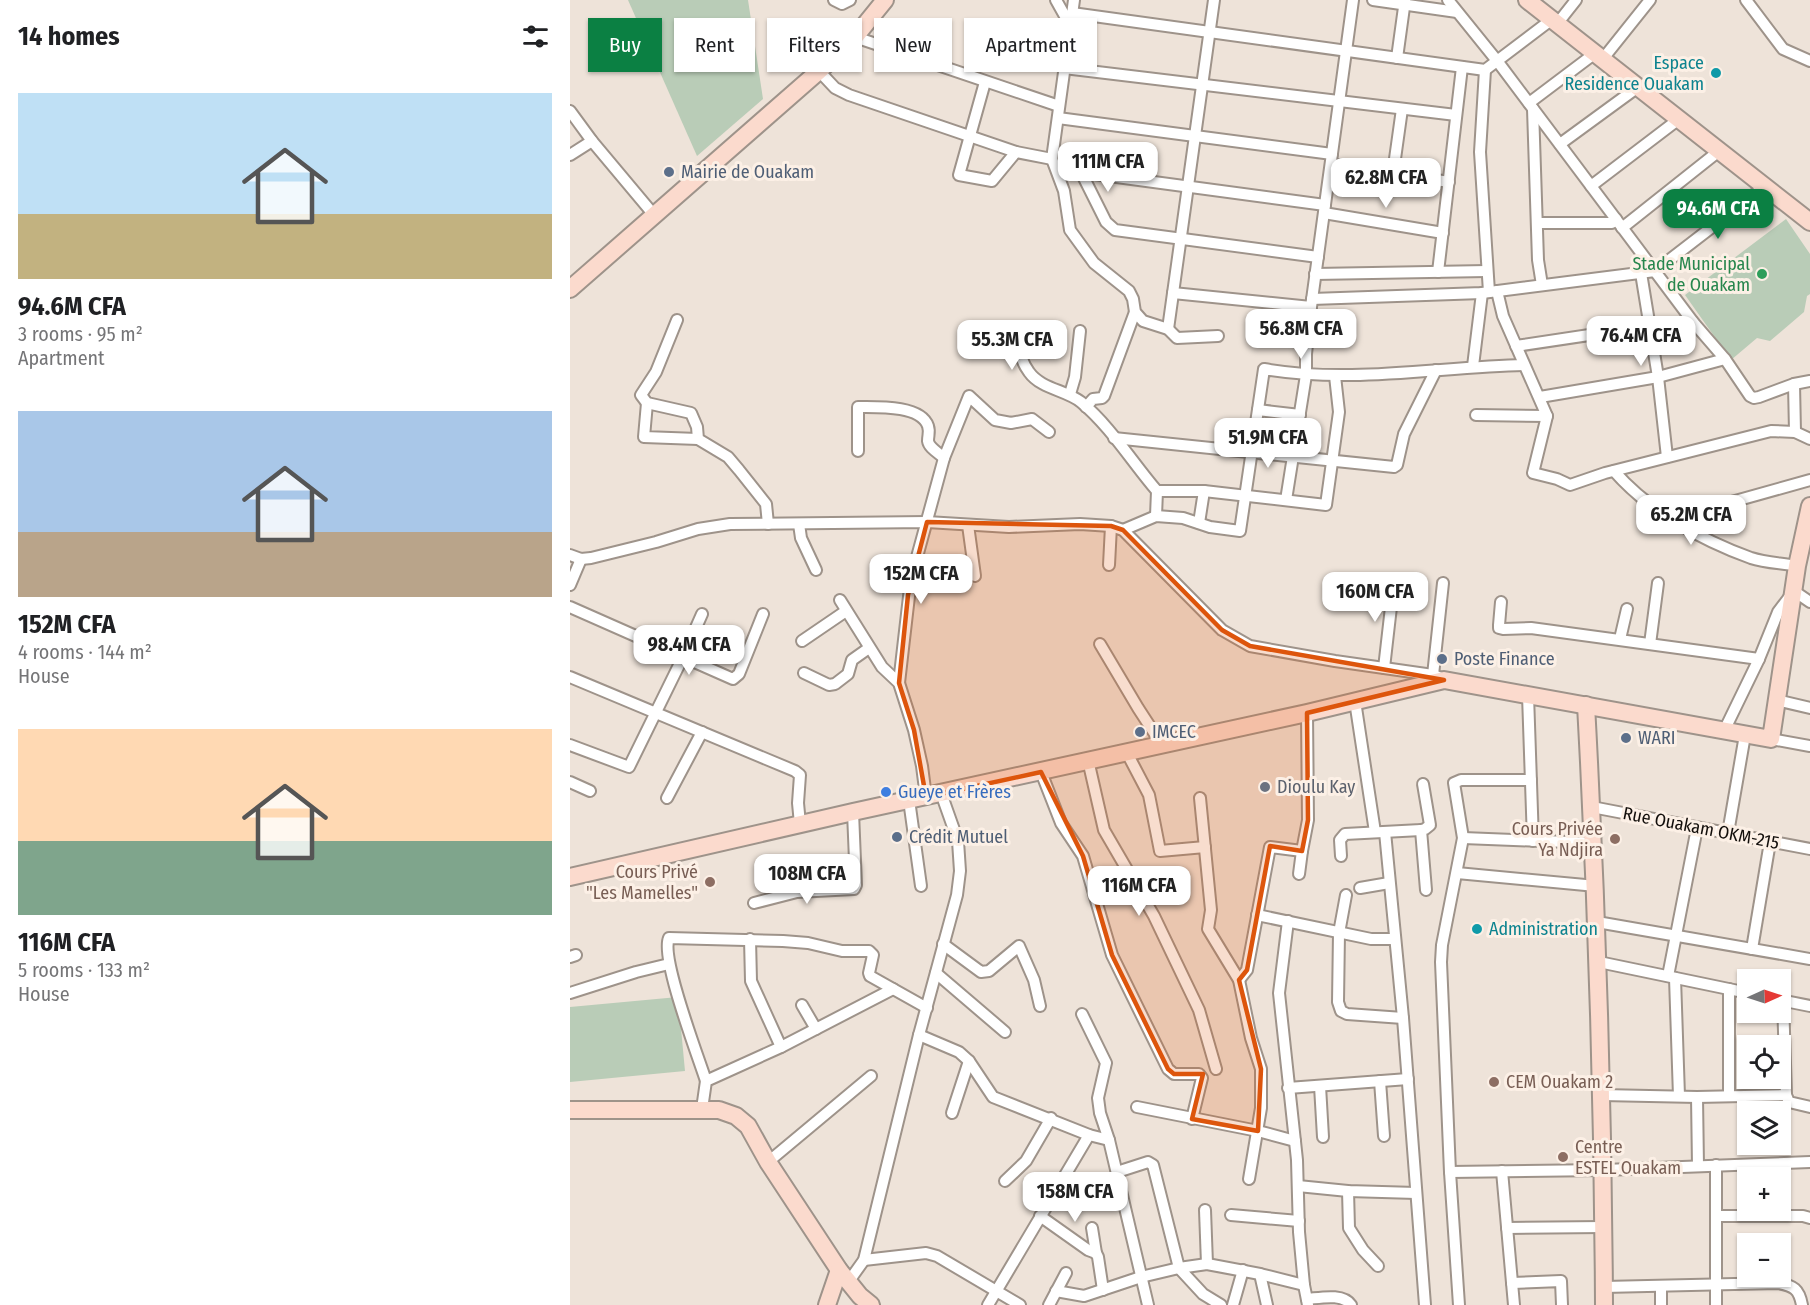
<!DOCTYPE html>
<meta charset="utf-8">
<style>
body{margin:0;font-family:"Fira Sans Condensed",sans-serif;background:#f6f6f6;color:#202124;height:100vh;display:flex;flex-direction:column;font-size:22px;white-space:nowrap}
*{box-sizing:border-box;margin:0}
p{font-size:20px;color:#757577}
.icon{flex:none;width:33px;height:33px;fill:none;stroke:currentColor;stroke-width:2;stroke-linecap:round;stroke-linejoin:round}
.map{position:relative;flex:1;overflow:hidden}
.sheet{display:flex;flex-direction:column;background:#fff;width:570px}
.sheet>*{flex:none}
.top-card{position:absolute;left:18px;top:18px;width:570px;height:54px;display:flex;gap:12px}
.needle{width:39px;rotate:87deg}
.controls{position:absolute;left:1167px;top:969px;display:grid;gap:12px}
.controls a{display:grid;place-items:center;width:54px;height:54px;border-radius:0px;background:#fff;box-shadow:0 2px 4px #0004;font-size:30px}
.price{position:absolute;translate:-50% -51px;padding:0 14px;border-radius:12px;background:#fff;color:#222;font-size:20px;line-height:39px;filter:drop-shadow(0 2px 3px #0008)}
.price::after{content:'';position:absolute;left:50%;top:36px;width:18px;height:14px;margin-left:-9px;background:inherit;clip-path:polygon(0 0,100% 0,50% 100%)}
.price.on{background:#0b8043;color:#fff}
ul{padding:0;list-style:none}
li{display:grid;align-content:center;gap:12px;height:318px;padding:0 18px}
li span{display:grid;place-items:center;height:186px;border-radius:0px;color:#555}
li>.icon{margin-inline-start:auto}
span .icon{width:108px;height:108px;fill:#fffc;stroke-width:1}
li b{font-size:26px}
h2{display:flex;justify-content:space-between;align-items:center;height:72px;padding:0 18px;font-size:26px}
.pill{padding:0 21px;border-radius:0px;background:#fff;box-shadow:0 2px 4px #0004;font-size:21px;line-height:54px}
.pill.on{background:#0b8043;color:#fff}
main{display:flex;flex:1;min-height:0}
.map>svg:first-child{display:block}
.green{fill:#b9ccb7}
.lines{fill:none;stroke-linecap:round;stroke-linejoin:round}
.street-casing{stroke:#9e938a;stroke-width:14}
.secondary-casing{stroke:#9e938a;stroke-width:20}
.street{stroke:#fff;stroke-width:10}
.secondary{stroke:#fbdacd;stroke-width:16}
.marked{fill:#dd550c;fill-opacity:0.2;stroke:#dd550c;stroke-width:4.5;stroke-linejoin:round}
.culture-dot{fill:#0f9aa8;stroke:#fcf0e6;stroke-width:2}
.service-dot{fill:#5c6f8a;stroke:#fcf0e6;stroke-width:2}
.leisure-dot{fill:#2e9e5b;stroke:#fcf0e6;stroke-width:2}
.worship-dot{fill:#6b7280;stroke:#fcf0e6;stroke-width:2}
.shop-dot{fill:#3f7fe0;stroke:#fcf0e6;stroke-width:2}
.education-dot{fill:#8d6e63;stroke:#fcf0e6;stroke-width:2}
.labels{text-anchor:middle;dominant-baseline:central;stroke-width:6;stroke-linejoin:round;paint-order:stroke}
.culture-label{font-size:18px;fill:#0d838f;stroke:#fcf0e6;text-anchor:end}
.service-label{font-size:18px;fill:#4e5e75;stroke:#fcf0e6;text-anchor:start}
.leisure-label{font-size:18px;fill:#27864d;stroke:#fcf0e6;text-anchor:end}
.worship-label{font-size:18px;fill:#5b616d;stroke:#fcf0e6;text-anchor:start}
.shop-label{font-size:18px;fill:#366cbe;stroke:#fcf0e6;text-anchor:start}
.street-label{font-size:18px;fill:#130f0c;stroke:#fcf0e6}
.education-label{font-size:18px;fill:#785e54;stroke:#fcf0e6;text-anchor:end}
</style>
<main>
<section class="sheet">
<h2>14 homes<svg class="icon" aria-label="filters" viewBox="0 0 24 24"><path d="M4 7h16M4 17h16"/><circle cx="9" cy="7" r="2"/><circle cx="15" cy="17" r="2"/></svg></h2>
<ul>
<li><span style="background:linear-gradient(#bfe0f5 65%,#c2b280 0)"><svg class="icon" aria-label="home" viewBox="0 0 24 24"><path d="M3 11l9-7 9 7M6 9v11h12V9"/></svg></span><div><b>94.6M CFA</b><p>3 rooms · 95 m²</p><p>Apartment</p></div></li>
<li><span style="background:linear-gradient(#a9c7e8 65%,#b9a48a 0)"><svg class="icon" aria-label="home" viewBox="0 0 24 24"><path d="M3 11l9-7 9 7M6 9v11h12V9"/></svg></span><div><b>152M CFA</b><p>4 rooms · 144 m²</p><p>House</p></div></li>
<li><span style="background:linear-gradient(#ffd9b3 60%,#7fa58c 0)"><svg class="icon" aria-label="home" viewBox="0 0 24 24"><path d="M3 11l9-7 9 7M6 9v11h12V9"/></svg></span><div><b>116M CFA</b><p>5 rooms · 133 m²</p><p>House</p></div></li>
</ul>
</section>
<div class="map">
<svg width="1240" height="1305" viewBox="0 0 1240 1305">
<rect width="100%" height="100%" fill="#eee3d9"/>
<g class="green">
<path d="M58 0H178L193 99 127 156Z"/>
<path d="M1216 219 1240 254V294L1237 296 1234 312 1200 341 1187 338 1161 360 1115 295Z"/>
<path d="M108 997 115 1071 0 1082V1007Z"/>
</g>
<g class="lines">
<defs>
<g id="street">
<path d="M264 0 272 4 280 0"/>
<path d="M486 0 500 25"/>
<path d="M504 0 482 159 494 191 500 230 524 263 559 291 563 299 565 312 573 321 598 329 607 338 648 336"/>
<path d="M803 0 887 12"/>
<path d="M878 0 928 62 1123 322 1155 359 1180 396 1184 398 1189 397 1224 384 1240 381"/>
<path d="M1176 0 1213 49 1240 61"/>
<path d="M502 13 915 70 981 20"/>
<path d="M987 24 1006 0"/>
<path d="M285 37 489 106"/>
<path d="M827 58 835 0"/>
<path d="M1032 60 1080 0"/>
<path d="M494 68 886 115"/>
<path d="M915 70 910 152 919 292"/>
<path d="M249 71 265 88 279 95 446 152 482 159"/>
<path d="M415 82 389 175 422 181 446 152"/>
<path d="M959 103 1024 54"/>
<path d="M963 109 968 260 972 285"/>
<path d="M0 111 22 141 84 215"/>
<path d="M488 118 762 154"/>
<path d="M990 144 1068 87"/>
<path d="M0 155 22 141"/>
<path d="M761 164 879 182"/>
<path d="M487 169 755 205"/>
<path d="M511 172 536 222 545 230 748 257"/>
<path d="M823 173 832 109"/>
<path d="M1021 186 1109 119"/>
<path d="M754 213 873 233"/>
<path d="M967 223H1042L1046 219"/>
<path d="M1052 228 1149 151"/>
<path d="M868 272 892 67"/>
<path d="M1071 273 1088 377 1097 457"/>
<path d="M745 274 917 271"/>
<path d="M927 291 933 316 977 416 963 473 987 479 1000 485 1035 473 1201 431 1225 432 1240 439"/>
<path d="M603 293 741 307"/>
<path d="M742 299 912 293 1085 271 1194 187"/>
<path d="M107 320 86 372 71 395 77 403 121 413 127 427 128 439 158 457 169 470 196 504 198 524"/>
<path d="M598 329 644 0"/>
<path d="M451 332C448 346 450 360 459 372 471 389 496 390 511 402 541 427 562 462 587 491L586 516"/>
<path d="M946 346 1079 326 1123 322"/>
<path d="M903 366 912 293"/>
<path d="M1224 384 1225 432"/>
<path d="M500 394 505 377 510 331"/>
<path d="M970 397 1088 377 1155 359"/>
<path d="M77 403 74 437 128 439"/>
<path d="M516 407 523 399 532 398 534 396 565 312"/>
<path d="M688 410 730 415"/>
<path d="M906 415 977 416"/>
<path d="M544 438 824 467 827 465 834 434 866 370"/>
<path d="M288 451V407C307 407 351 405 358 426 360 432 358 435 358 441 359 448 369 453 374 458"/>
<path d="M1044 471C1079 511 1131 540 1181 558 1196 563 1213 563 1227 566"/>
<path d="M587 491H634L756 505 769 412 765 376"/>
<path d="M716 500 736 375V354L741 307 783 0"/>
<path d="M1140 508 1240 480"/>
<path d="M629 523 634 491"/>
<path d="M229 524 231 538 246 570"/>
<path d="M398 525 405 576"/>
<path d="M553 530 586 516 613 518 640 527 670 531 694 369C780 384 867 367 954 365"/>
<path d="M0 555 11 559 21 558 86 542 128 529 160 524 357 522 439 527 510 524 541 526 553 530 652 630 680 646 765 661 863 675 874 679"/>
<path d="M539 565 541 526"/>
<path d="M0 585 11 559"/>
<path d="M270 600 312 667 329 683 344 730 352 766 356 797"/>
<path d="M931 602 929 625V628L933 629 961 628 1189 659"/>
<path d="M0 607 163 679 169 674 193 614"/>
<path d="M1050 639 1057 609"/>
<path d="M232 641 276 611"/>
<path d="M530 644 568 708 592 745"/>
<path d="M1080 644 1088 583"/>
<path d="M814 668 824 581"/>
<path d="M234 673 259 685 265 684 278 674 282 660 299 648"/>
<path d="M863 675 873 583"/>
<path d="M0 677 225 771 230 775 228 803 230 824"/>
<path d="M329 683 341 579 374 458 399 396 425 420 441 423 462 419 479 432"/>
<path d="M958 695 963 841"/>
<path d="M1206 700 1240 708"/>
<path d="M785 701 805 832"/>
<path d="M1154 731 1189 659 1208 612 1224 591 1240 602"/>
<path d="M1201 739 1240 746"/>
<path d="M0 745 59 767 113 657 132 614"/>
<path d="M557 753 579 795 590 851 635 847"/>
<path d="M518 760 534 830 584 916 629 1010 646 1069"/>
<path d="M471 772 491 823 513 856 542 955 598 1069 604 1074H629L632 1078 622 1119"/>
<path d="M0 782 20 791"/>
<path d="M97 798 132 732"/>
<path d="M630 798 641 910 638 929 669 980 681 1038 691 1069V1108L679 1179"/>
<path d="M339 800 351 886"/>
<path d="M1022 807 1240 849"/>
<path d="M851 830 856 890"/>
<path d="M815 832 833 1018 855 1305"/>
<path d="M1158 833 1175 735"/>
<path d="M893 838 1024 843"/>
<path d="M771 856 770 840 775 834 851 830 855 829 860 825 853 784"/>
<path d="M887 873 1026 886"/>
<path d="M729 874 732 851"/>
<path d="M790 888 819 883"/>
<path d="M776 895 769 933 768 1002 771 1011 777 1014 833 1018"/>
<path d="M184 903 227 892 284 889 286 885 283 812"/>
<path d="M687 915 801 939H825"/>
<path d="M718 921 709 993 727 1160 729 1232 734 1285 738 1305"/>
<path d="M1027 922 1240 959"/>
<path d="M180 939 181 981 211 1047"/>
<path d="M373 944 411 972 419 971 449 946 464 980 470 1006"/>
<path d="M1182 949 1200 842"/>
<path d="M0 957 6 955"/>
<path d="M1029 962 1178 993"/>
<path d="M366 973 435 1032"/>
<path d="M1098 976 1127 828"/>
<path d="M1105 978 1109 1096"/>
<path d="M669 980 677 970 700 847 732 851 738 820 737 713"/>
<path d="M1159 989V1096"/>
<path d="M0 993 66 972 99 964"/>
<path d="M1210 1000 1240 1006"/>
<path d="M1213 1000 1216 1095 1219 1102 1240 1107"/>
<path d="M232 1005 246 1029"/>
<path d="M512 1014 536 1063 528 1098 530 1113 539 1140 578 1305"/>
<path d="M349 1035 389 1052 399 1061 423 1097 519 1135 539 1140"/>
<path d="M136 1081C128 1056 90 957 99 938L213 941 238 943 272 951H299L303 955 299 973 300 976 357 1008"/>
<path d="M810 1081 814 1136"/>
<path d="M750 1086 753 1137"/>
<path d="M718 1088 838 1079"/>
<path d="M1032 1095 1127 1097 1216 1095"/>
<path d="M1127 1097 1128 1166"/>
<path d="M567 1107 688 1131 725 1141"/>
<path d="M132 1109 136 1081 211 1047 323 989"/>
<path d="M382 1113 399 1061"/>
<path d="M198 1162 301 1076"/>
<path d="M932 1171 944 1305"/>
<path d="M547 1172 578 1162 583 1165 609 1268 633 1294 651 1305"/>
<path d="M880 1172 1034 1170 1240 1162"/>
<path d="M435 1181 456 1161 481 1118"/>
<path d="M728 1186 778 1191 846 1193"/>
<path d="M778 1191 779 1228 793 1250 808 1266"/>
<path d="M635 1210 637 1264"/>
<path d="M661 1215 729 1221"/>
<path d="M470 1216 518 1250 526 1253"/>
<path d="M1146 1216H1233L1240 1218"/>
<path d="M522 1228 526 1253 528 1257 533 1290"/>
<path d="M937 1228 1034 1227"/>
<path d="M294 1260 356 1253 367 1256 450 1305"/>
<path d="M690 1274 697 1305"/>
<path d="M279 1281 294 1260 349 1035 387 895 390 871 388 841 371 793"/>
<path d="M942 1283 991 1281 992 1305"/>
<path d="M1091 1286V1305"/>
<path d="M1034 1287 1208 1283C1224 1286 1229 1289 1232 1305"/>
<path d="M486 1291 514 1296 571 1277 609 1268 637 1264 690 1274 734 1285"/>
<path d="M737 1299C750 1298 773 1293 781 1305"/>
<path d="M418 1305 519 1135"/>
<path d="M479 1305 496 1273"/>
<path d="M663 1305 673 1270"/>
<path d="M889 1305 880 1172 871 962 872 945 893 838 884 783 891 780H961"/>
<path d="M1146 1305V1165"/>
</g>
<g id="secondary">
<path d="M957 0 1240 222"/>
<path d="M0 289 249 71 285 37 315 0"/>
<path d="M1016 705C1027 905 1033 1104 1034 1305"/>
<path d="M0 877 283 812 737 713 874 680 1201 739 1227 566 1240 506"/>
<path d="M0 1110H149L166 1116 178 1126 198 1162 269 1270 290 1296 301 1305"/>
<path d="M257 1305 269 1270"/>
</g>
</defs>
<use href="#street" class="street-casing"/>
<use href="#secondary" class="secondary-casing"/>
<use href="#street" class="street"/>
<use href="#secondary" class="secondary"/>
</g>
<path class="marked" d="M357 522 541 526 553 530 652 630 680 646 874 680 737 713 738 820 732 851 700 846 677 970 669 980 691 1069 688 1131 622 1119 633 1074H604L598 1069 542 955 513 856 471 772 356 797 344 730 329 683 338 595Z"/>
<g class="culture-dot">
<circle cx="1146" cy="73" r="6"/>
<circle cx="907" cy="929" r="6"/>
</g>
<g class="service-dot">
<circle cx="99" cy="172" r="6"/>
<circle cx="872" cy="659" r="6"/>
<circle cx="570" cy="732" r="6"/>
<circle cx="1056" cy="738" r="6"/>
<circle cx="327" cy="837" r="6"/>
</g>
<circle class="leisure-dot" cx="1192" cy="274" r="6"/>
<circle class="worship-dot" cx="695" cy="787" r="6"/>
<circle class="shop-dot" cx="316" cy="792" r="6"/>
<g class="education-dot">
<circle cx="1045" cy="839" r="6"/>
<circle cx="140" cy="882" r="6"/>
<circle cx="924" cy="1082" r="6"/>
<circle cx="993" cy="1157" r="6"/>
</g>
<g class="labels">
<g class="culture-label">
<text x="1134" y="63">Espace<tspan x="1134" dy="21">Residence Ouakam</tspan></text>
<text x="919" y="929" text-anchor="start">Administration</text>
</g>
<g class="service-label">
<text x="111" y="172">Mairie de Ouakam</text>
<text x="884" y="659">Poste Finance</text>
<text x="582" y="732">IMCEC</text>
<text x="1068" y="738">WARI</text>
<text x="339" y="837">Crédit Mutuel</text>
</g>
<g class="leisure-label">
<text x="1180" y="264">Stade Municipal<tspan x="1180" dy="21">de Ouakam</tspan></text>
</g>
<g class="worship-label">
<text x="707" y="787">Dioulu Kay</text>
</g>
<g class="shop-label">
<text x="328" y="792">Gueye et Frères</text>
</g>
<g class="street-label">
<text transform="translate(1131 828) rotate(11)">Rue Ouakam OKM-215</text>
</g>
<g class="education-label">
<text x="1033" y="829">Cours Privée<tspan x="1033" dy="21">Ya Ndjira</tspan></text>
<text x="128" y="872">Cours Privé<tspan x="128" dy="21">"Les Mamelles"</tspan></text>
<text x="936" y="1082" text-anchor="start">CEM Ouakam 2</text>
<text x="1005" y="1147" text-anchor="start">Centre<tspan x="1005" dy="21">ESTEL Ouakam</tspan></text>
</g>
</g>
</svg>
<div class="controls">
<a><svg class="needle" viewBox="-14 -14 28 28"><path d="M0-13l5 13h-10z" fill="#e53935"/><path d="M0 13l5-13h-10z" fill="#757577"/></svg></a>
<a><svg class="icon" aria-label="locate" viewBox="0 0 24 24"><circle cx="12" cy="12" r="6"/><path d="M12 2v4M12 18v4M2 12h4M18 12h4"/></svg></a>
<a><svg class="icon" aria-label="layers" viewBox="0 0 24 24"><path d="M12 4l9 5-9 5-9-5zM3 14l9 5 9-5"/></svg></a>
<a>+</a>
<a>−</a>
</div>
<b class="price" style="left:538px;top:193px">111M CFA</b>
<b class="price" style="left:816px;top:209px">62.8M CFA</b>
<b class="price on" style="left:1148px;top:240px">94.6M CFA</b>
<b class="price" style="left:731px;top:360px">56.8M CFA</b>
<b class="price" style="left:1071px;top:367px">76.4M CFA</b>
<b class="price" style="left:442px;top:371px">55.3M CFA</b>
<b class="price" style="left:698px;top:469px">51.9M CFA</b>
<b class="price" style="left:1121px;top:546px">65.2M CFA</b>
<b class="price" style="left:351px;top:605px">152M CFA</b>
<b class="price" style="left:805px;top:623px">160M CFA</b>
<b class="price" style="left:119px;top:676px">98.4M CFA</b>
<b class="price" style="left:237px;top:905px">108M CFA</b>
<b class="price" style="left:569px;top:917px">116M CFA</b>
<b class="price" style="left:505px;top:1223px">158M CFA</b>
<div class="top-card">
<a class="pill on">Buy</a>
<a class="pill">Rent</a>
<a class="pill">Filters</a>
<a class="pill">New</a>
<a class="pill">Apartment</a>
</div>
</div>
</main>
